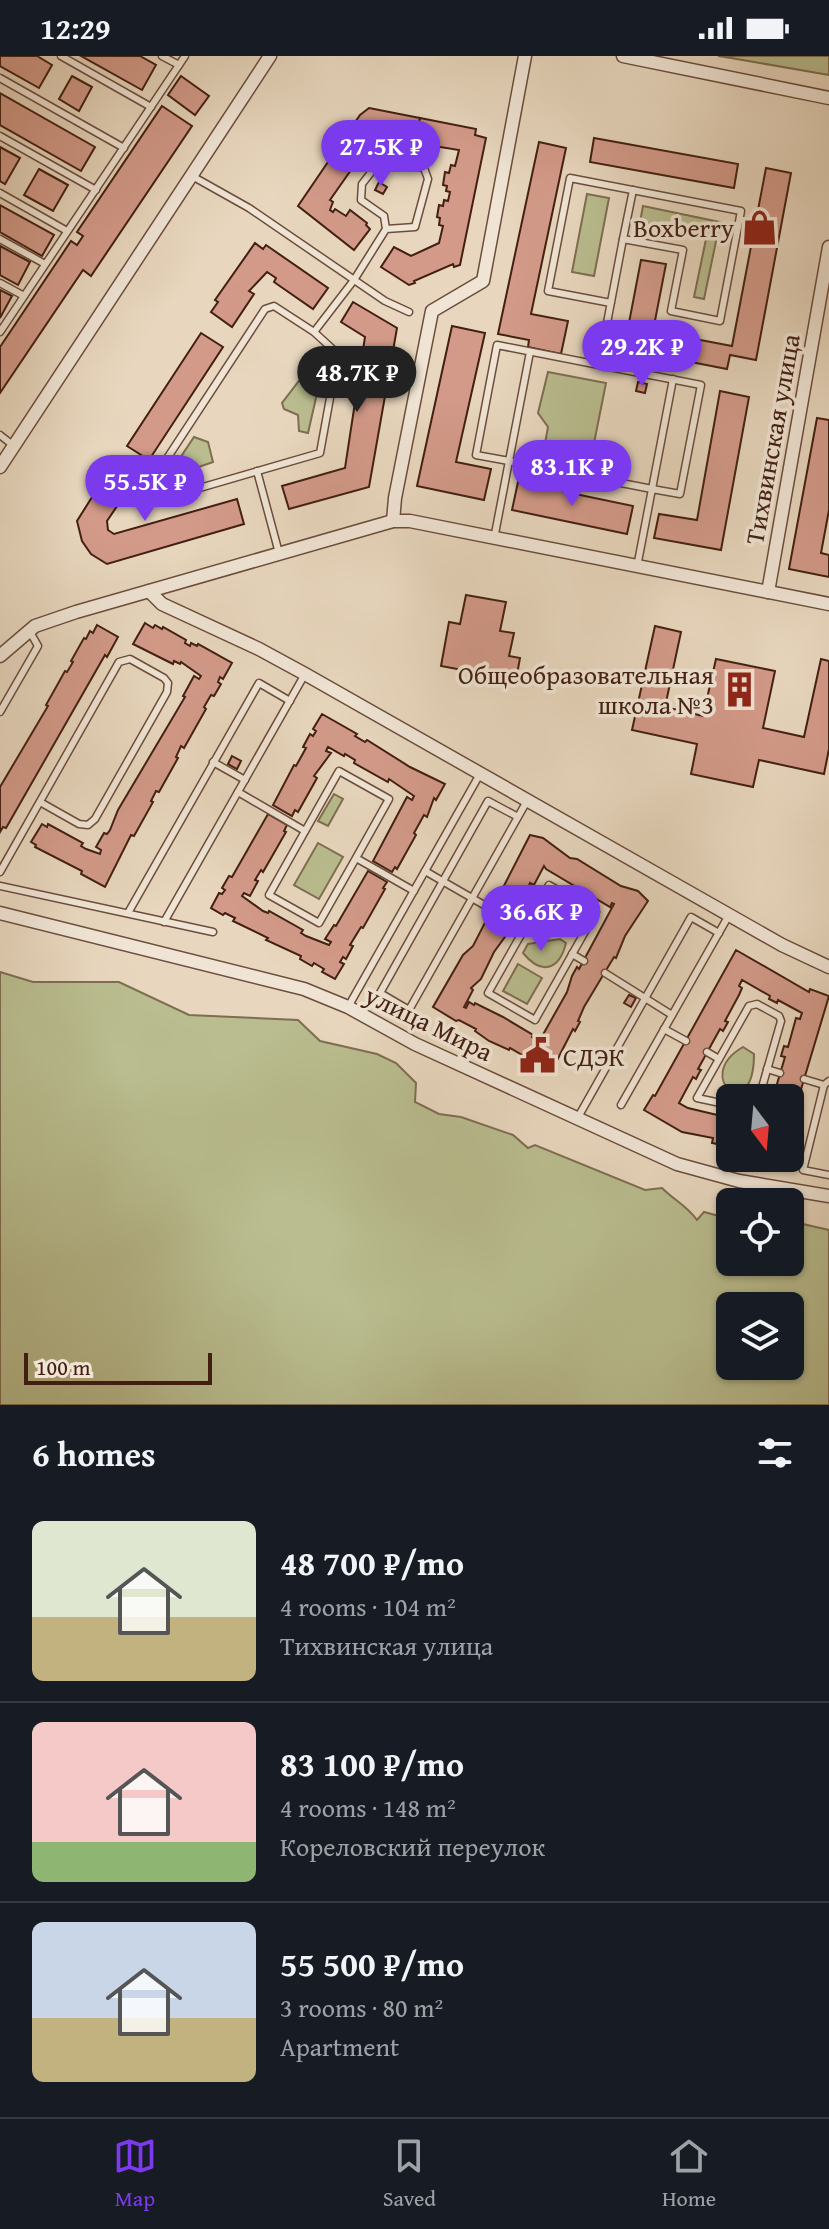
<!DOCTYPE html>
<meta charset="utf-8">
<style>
body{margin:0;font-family:"Gentium Book Plus",serif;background:#242831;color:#f1f3f6;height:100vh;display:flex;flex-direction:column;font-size:30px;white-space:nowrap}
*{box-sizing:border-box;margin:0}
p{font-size:26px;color:#9ea1a6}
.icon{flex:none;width:44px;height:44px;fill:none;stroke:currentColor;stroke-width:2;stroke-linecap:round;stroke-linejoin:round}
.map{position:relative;height:1349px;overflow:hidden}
.drawer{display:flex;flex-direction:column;background:#171b24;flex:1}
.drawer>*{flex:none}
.needle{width:52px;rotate:164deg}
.controls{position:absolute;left:716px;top:1028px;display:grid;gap:16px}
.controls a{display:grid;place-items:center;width:88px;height:88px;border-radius:12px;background:#171b24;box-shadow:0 2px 6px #0004;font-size:40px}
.scale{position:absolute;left:24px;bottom:20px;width:188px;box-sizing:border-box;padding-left:8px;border:4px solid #431f12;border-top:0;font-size:22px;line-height:28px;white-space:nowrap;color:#431f12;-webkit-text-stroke:6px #f0e5d5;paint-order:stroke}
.price{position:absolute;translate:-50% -68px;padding:0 18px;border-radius:28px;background:#7c3aed;color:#fff;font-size:26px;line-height:52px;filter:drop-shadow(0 2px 4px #0008)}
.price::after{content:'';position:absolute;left:50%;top:48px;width:24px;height:18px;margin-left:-12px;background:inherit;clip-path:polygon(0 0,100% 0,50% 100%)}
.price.on{background:#222;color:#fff}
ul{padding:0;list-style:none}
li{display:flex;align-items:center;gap:24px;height:200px;padding:0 32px}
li+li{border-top:2px solid #363941}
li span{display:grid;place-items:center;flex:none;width:224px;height:160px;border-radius:12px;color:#555}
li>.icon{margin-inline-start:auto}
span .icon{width:96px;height:96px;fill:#fffc;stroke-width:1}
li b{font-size:34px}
h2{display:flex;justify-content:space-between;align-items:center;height:96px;padding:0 32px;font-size:34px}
.status{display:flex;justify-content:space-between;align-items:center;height:56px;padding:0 40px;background:#171b24;direction:ltr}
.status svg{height:22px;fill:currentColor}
.menu{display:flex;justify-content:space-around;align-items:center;height:112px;border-top:2px solid #363941;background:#171b24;font-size:22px;color:#9ea1a6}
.menu a{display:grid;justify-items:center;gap:4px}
.menu .on{color:#7c3aed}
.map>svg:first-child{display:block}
.green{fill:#b9bd8f;stroke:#7e6e50;stroke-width:2;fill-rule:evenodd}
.building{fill:#d39a89;stroke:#431f12;stroke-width:2;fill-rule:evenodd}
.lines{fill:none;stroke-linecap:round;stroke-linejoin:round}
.service-casing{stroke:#6c4d3d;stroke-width:9}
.minor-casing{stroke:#6c4d3d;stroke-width:15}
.service{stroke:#f0e5d5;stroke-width:6}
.minor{stroke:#f0e5d5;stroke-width:12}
.labels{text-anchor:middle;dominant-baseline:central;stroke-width:7;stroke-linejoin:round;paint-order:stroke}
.poi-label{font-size:26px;fill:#431f12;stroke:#f0e5d5;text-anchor:end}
.street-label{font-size:26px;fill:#431f12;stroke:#f0e5d5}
</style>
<div class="status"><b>12:29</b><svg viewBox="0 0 49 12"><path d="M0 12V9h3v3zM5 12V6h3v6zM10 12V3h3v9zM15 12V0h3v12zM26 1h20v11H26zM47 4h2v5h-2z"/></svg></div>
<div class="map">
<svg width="829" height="1349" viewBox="0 0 829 1349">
<rect width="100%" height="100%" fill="#e8d7be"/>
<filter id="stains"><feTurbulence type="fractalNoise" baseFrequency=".0025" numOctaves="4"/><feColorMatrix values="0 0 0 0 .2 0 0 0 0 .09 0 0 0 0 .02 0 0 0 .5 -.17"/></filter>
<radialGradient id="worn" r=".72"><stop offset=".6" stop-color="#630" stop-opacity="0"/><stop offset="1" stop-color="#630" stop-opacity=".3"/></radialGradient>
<g class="green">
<path d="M718 0H829V19L731 2Z"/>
<path d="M587 138 609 142 594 220 572 216Z"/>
<path d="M643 150 720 166 704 243 694 241 706 183 692 177 640 166Z"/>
<path d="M315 304 323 311 308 377 299 375 298 359 284 353 282 347Z"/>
<path d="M548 316 606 327 591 402 544 393 548 371 538 357Z"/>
<path d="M194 381 208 386 213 406 196 412 183 404 182 399Z"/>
<path d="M334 738 343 743 328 770 318 765Z"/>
<path d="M318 787 343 801 319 843 294 829Z"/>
<path d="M560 883 566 887C559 915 541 919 523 897L528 888Z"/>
<path d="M518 908 542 922 527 948 503 935Z"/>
<path d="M0 916 33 926H119L189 959 298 964 320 985 377 998 396 1007 416 1027 415 1046 439 1058 461 1061 513 1079 528 1092 535 1089 645 1134 662 1132C674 1144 687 1150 697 1164L704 1156 730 1163V1206H790V1165L829 1174V1349H0ZM730 1250H790V1310H730Z"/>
<path d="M743 991 754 998C754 1072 691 1021 743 991Z"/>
</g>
<g class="building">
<path d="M0 0H37L52 9 39 32 0 10Z"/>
<path d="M81 0H140L156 9 142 34Z"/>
<path d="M72 20 92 31 79 55 59 43Z"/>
<path d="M181 20 209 40 195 59 168 39Z"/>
<path d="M0 37 95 91 81 115 0 69Z"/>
<path d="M162 50 192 70 91 220 83 214 0 337V291L71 185 77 189 83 180 77 176Z"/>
<path d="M369 52 420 62 415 87 381 80 382 78 377 77 330 144 333 146 330 154 333 156 335 153 346 160 350 154 367 167 366 169 370 173 354 194 298 150 360 59Z"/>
<path d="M420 62 476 73 475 79 486 82 460 209 454 211 453 208 414 225 415 227 409 229 381 211 394 191 411 200 439 187 443 170 439 169 440 162 437 161 439 149 443 150 444 144 448 145 450 136 446 135 447 130 443 129 445 116 449 117 451 109 455 110 459 94 415 87Z"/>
<path d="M594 82 738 108 734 132 590 106Z"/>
<path d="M539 86 566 92 531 258 568 265 561 298 528 291 529 284 498 278Z"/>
<path d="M0 91 20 102 5 128 0 125Z"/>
<path d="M766 112 791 117 756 304 730 299 727 313 624 293 641 204 666 208 653 275 732 290Z"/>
<path d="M39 113 68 129 53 155 24 139Z"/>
<path d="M379 126 387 131 383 138 375 134Z"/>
<path d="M0 149 54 179 42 200 0 176Z"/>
<path d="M255 187 263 193 266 189 328 232 313 253 274 226 276 222 267 216 249 235 254 238 232 271 211 256 218 246 215 244Z"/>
<path d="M0 190 30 206 18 229 0 219Z"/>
<path d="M0 234 12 240 0 262Z"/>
<path d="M353 246 397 272 369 431 289 453 282 430 345 412 365 281 341 266Z"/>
<path d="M452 270 485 277 456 406 491 413 484 444 417 430Z"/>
<path d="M201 277 223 291 149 404 127 390Z"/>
<path d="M638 326 647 328 645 337 636 335Z"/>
<path d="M720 335 749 341 721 494 654 482 659 458 697 464Z"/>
<path d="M817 362 829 364V454L821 497 829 499V521L789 513Z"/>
<path d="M114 406 132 417 126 428 130 431 107 465 108 474 114 478 237 443 244 468 107 508 91 498 82 485 77 465Z"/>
<path d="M518 426 633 450 627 478 512 454Z"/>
<path d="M466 539 506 546 500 575 514 577 509 600 520 602 516 624 441 610 449 566 460 568Z"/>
<path d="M145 567 153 572 155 569 162 573 163 571 186 584 185 587 190 590 191 587 197 590 198 588 232 607 223 623 220 621 218 626 221 628 214 640 211 639 204 651 206 653 184 692 181 690 176 701 178 702 159 736 156 735 151 745 153 746 134 780 131 779 105 831 81 818 82 815 35 791 36 789 31 786 42 768 47 771 48 768 83 787 81 790 86 793 100 798 101 794 96 791 104 777 107 778 110 774 118 754 185 641 183 640 194 620 199 623 201 620 181 606 180 608 174 605 173 608 133 588Z"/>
<path d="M97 569 118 581 107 601 105 599 6 772 3 771 0 776V731L48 650 46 649 65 615 67 616 73 606 71 605 84 582 86 583 90 575 93 577Z"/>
<path d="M655 570 681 576 665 651 703 660 716 603 775 615 763 672 804 681 821 603 829 605V693L824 718 759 704 753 731 691 718 697 688 632 674Z"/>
<path d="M322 658 357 678 355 680 365 686 367 684 410 711 445 728 436 744 434 742 427 761 424 759 414 777 416 779 397 813 395 811 392 816 373 805 407 741 412 744 414 740 389 723 388 726 354 707 355 704 345 698 344 700 328 691 326 695 331 697 314 720 317 722 298 756 295 754 292 760 273 749 294 709 296 710 306 692 303 691 310 678 313 680 316 675 313 673Z"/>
<path d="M232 700 241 705 237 713 228 708Z"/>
<path d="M268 758 287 769 284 775 286 776 263 816 261 814 255 824 258 825 250 840 244 837 242 840 263 855 268 857 269 855 303 874 301 877 306 880 329 889 331 886 325 883 334 869 336 870 368 815 387 826 383 832 385 833 363 872 361 871 350 889 353 890 346 903 343 901 340 906 344 908 335 923 322 916 324 913 314 907 312 910 300 903 301 900 266 884 268 882 233 865 235 862 225 857 223 859 211 852 219 837 222 838 225 834 222 832 229 820 232 821Z"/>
<path d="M530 779 543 782 570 802 577 803 621 830 638 835 648 845 625 880 616 902 614 901 584 951 578 965 580 966 575 975 573 973 551 1016 510 992 509 994 489 985 475 975 476 973 459 964 456 965 433 951 463 899 473 890ZM544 810 546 813 610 851 612 847 614 848 579 913 577 911 572 920 567 936 536 991 533 990 537 984 532 981 533 979 503 961 475 947 474 949 469 946 466 952 464 951 473 934 471 932 481 923 494 896 510 874 508 872 521 849 523 850 528 841 525 840 530 827 534 829Z"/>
<path d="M736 894 809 936 810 933 829 940 790 1070V1042H770L771 1037 774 1038 785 1001 781 1000 784 990 788 991 796 962 800 963 802 957 778 944 777 947 769 943 770 940 742 924 739 930 742 932 739 939 725 965 728 966 723 975 720 973 698 1013 701 1014 699 1017 696 1023 693 1021 679 1047 688 1052 730 1062V1086L723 1085 722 1089 712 1087 713 1082 682 1076 644 1054 653 1039 655 1040Z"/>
<path d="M629 939 636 942 631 951 624 947Z"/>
</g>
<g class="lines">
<defs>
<g id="service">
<path d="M61 0 151 51"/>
<path d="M162 0 179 9"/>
<path d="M0 22 124 92"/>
<path d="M0 80 96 134"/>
<path d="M192 120 249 152 385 245 409 256"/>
<path d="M0 137 67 175"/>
<path d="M0 183 45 208"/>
<path d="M623 183 633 134"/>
<path d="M0 227 24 240"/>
<path d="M0 276 185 0"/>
<path d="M314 276 338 298 320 397 148 447 143 444V439L265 253 274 250 314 276 354 224 386 173 384 160 361 144 362 128 380 105 424 112 428 123 415 171 386 173"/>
<path d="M530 296 509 405 652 433 673 323"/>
<path d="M599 309 623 183 683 194 671 255 720 265 741 155 570 122 548 235 611 247"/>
<path d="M0 379 14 390"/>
<path d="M257 415 279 497"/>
<path d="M494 483 509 405 476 399 497 289 701 329 680 438 652 433 637 511"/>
<path d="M0 656 38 590 30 576"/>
<path d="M213 706 245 724"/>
<path d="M238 736 305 775"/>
<path d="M518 761 488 745 380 937 409 954 527 745"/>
<path d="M356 802 389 743 339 715 269 839 319 867 356 802 414 835"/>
<path d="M425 815 491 853"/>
<path d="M0 816 119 606 130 603 164 622 168 627 167 636 95 763 88 769 79 768 40 746"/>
<path d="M549 829 596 856 535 964 488 937Z"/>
<path d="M0 830 213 876"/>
<path d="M128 857 259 627 290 645"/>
<path d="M512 864 525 872"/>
<path d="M164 866 305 618"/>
<path d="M572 898 584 905"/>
<path d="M605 917 672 959"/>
<path d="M348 951 480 718"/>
<path d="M664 973 686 985"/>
<path d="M707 996 719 1003"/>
<path d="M767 1013 780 1017"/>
<path d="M804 1023 824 1029"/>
<path d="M829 1025 824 1029 803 1114 829 1119"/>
<path d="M621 1049 729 859"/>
<path d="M730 1049 697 1042 749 950 757 948 779 960 781 965 759 1042"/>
<path d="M577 1063 691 861 719 877"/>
</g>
<g id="minor">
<path d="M623 0 829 42"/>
<path d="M0 411 270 0"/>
<path d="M393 465 395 442 432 255 483 225 525 0"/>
<path d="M149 535 162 548 259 593 305 618 782 889 829 911"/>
<path d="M768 536 829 191"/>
<path d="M0 600 35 570 76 556 393 465H410L829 548"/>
<path d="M0 857 304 933 348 951 415 988 677 1108 739 1125 829 1140"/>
</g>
</defs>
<use href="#service" class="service-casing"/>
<use href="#minor" class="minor-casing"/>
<use href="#service" class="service"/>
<use href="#minor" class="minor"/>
</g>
<defs>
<symbol id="shop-bare" viewBox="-9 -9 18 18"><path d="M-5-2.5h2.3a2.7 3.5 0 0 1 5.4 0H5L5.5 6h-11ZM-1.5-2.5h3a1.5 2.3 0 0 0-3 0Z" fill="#8f2418" stroke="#f0e5d5" stroke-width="2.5" paint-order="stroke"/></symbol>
<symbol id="building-bare" viewBox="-9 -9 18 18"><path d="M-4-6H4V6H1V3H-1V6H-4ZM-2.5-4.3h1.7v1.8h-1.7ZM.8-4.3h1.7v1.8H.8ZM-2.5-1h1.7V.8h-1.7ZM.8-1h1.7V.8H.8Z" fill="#8f2418" stroke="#f0e5d5" stroke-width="2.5" paint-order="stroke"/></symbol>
<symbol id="civic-bare" viewBox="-9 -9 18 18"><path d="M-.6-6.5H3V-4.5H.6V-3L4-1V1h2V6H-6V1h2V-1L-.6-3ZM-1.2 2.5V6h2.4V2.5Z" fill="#8f2418" stroke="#f0e5d5" stroke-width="2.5" paint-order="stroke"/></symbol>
</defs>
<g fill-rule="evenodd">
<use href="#shop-bare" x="734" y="146" width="51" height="51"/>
<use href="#building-bare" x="714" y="608" width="51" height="51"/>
<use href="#civic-bare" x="512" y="974" width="51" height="51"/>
</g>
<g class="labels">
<g class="poi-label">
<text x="734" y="171">Boxberry</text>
<text x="714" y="618">Общеобразовательная<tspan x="714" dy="30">школа №3</tspan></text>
<text x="563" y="1000" text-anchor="start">СДЭК</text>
</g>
<g class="street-label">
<text transform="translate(772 383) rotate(-80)">Тихвинская улица</text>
<text transform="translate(429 967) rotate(26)">улица Мира</text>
</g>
</g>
<rect width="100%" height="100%" filter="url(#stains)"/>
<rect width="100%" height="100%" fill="url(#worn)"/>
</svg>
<div class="controls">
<a><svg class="needle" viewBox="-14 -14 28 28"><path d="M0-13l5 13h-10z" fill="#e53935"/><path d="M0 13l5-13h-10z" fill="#9ea1a6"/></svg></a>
<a><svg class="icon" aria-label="locate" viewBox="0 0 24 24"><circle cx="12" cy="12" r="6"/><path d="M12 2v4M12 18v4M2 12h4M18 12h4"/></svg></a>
<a><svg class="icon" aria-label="layers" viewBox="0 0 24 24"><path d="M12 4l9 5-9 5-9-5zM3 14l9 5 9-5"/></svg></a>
</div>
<div class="scale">100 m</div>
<b class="price" style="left:381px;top:132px">27.5K ₽</b>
<b class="price" style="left:642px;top:332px">29.2K ₽</b>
<b class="price on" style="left:357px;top:358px">48.7K ₽</b>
<b class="price" style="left:572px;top:452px">83.1K ₽</b>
<b class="price" style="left:145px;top:467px">55.5K ₽</b>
<b class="price" style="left:541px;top:897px">36.6K ₽</b>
</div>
<section class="drawer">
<h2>6 homes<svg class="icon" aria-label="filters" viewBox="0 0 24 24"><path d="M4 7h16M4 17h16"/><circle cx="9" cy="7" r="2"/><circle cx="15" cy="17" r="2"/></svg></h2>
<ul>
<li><span style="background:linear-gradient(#dfe7d0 60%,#c2b280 0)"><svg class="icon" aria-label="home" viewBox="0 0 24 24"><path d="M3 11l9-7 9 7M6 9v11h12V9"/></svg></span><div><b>48 700 ₽/mo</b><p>4 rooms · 104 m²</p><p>Тихвинская улица</p></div></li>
<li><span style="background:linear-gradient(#f6c9c9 75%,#8fb573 0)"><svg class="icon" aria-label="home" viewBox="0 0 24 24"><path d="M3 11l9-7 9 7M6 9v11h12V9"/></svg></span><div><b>83 100 ₽/mo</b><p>4 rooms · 148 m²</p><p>Кореловский переулок</p></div></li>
<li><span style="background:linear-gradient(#c9d6e8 60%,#c2b280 0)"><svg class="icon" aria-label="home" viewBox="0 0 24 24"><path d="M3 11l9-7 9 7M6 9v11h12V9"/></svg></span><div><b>55 500 ₽/mo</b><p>3 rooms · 80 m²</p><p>Apartment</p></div></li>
</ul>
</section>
<nav class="menu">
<a class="on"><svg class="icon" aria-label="map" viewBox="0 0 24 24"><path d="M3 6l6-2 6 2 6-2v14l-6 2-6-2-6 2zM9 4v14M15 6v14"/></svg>Map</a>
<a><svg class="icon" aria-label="saved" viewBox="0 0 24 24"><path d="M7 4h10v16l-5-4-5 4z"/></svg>Saved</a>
<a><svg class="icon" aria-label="home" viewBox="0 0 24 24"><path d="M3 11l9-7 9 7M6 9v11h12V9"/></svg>Home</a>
</nav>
